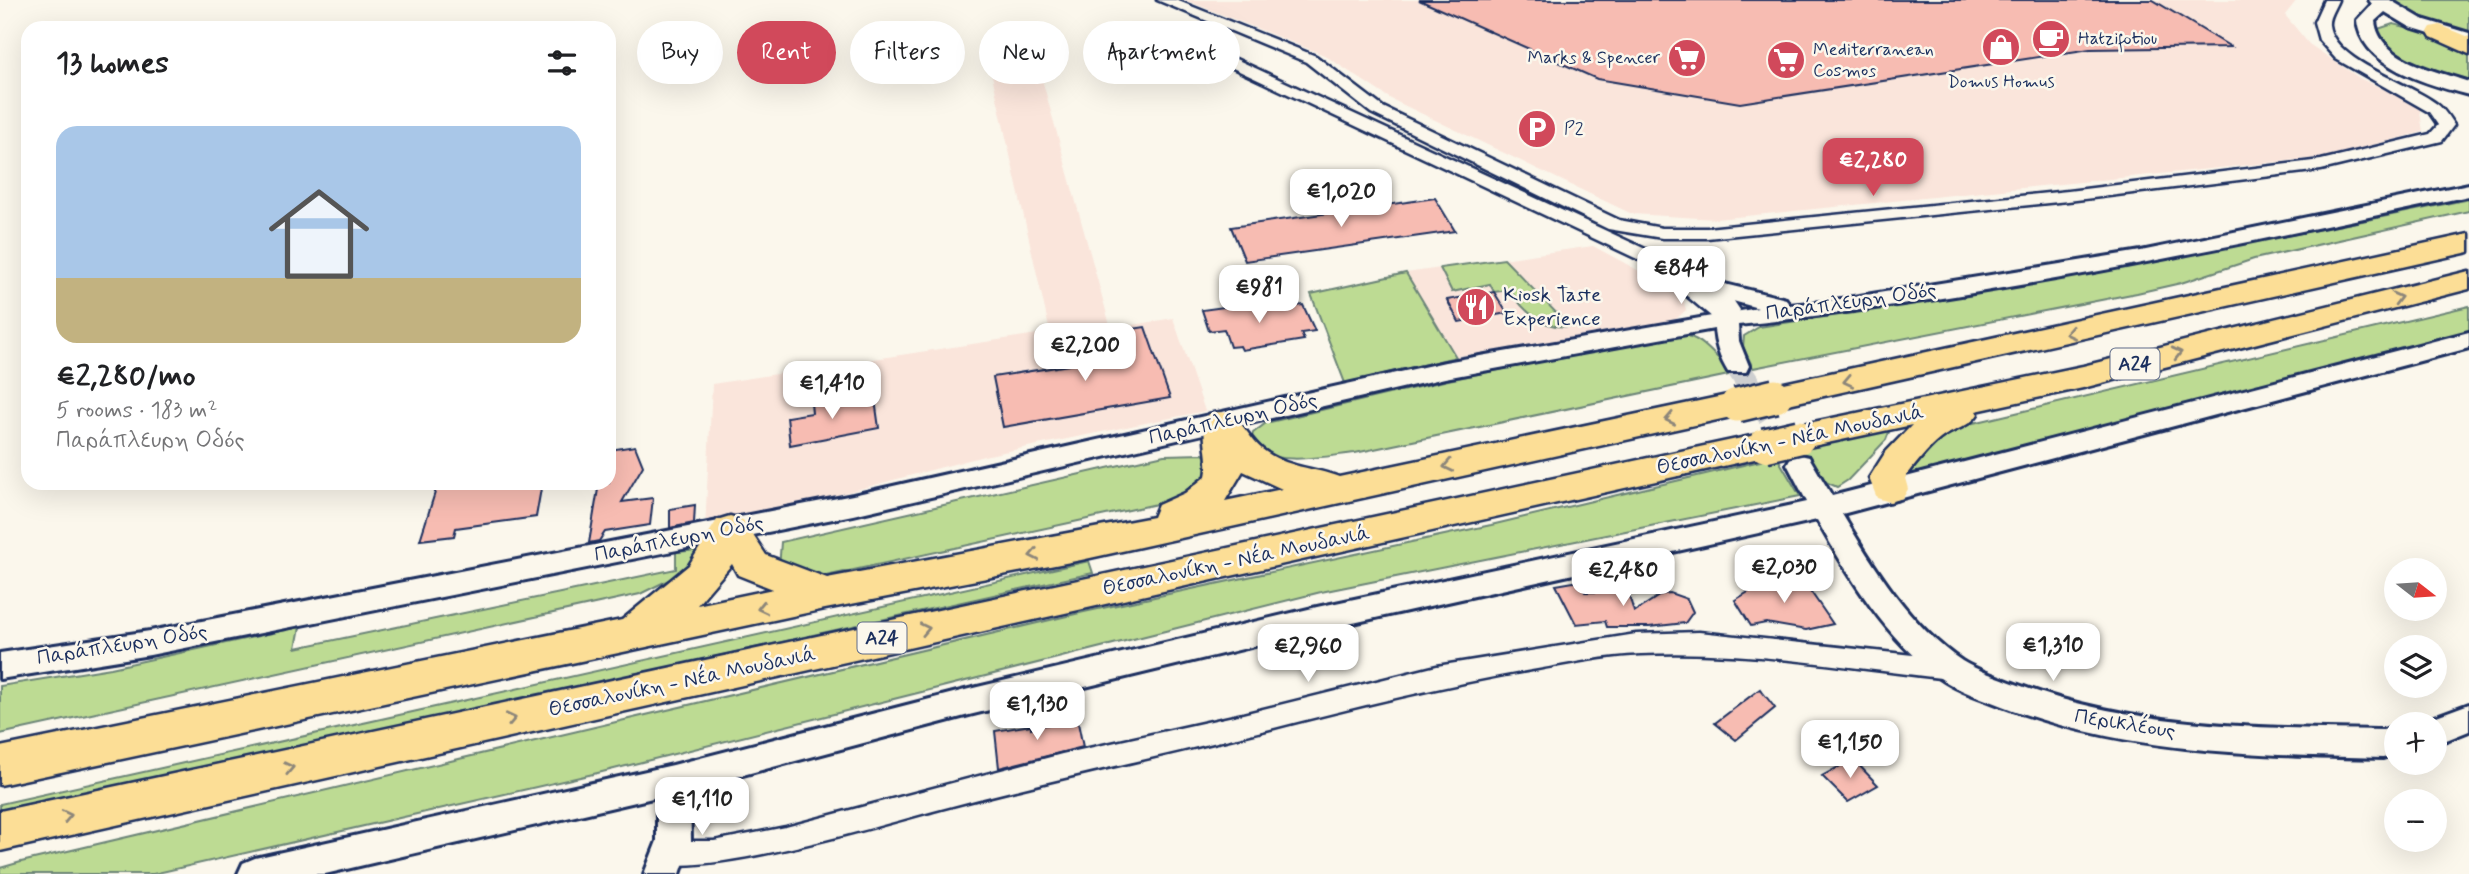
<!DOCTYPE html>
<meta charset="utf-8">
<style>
body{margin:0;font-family:Mynerve,sans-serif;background:#f2f2f2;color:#202124;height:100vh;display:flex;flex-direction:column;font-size:26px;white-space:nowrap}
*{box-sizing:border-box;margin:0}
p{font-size:23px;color:#757577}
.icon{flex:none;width:38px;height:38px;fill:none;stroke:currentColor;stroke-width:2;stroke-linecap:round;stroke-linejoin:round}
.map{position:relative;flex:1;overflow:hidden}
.panel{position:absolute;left:21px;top:21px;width:595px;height:469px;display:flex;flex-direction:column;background:#fff;border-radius:21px;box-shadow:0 7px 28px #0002}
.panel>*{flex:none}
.hud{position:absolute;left:637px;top:21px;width:665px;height:63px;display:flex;gap:14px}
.needle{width:46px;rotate:107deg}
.fabs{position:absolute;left:2384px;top:558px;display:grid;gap:14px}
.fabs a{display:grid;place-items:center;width:63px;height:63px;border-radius:50%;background:#fff;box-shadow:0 7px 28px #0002;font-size:35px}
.price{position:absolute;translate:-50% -60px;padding:0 16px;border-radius:14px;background:#fff;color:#222;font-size:23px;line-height:46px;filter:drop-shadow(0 2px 4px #0008)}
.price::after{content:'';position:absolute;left:50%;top:42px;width:21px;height:16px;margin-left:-10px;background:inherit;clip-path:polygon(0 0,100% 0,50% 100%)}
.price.active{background:#d1495b;color:#fff}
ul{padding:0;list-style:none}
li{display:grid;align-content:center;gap:14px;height:371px;padding:0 35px}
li+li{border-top:2px solid #e0e0e0}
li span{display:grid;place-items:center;height:217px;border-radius:21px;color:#555}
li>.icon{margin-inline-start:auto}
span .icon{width:126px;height:126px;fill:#fffc;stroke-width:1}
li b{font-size:30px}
h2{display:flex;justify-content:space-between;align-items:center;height:84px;padding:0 35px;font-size:30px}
.chip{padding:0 24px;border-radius:32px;background:#fff;box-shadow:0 7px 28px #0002;font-size:24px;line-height:63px}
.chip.active{background:#d1495b;color:#fff}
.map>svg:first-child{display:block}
.built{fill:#fae5db}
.green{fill:#bddb93;stroke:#6c8578;stroke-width:2}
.building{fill:#f7bcb2;stroke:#1b2f5e;stroke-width:2}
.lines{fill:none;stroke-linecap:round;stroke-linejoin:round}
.tertiary-tunnel{stroke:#cecfd0;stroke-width:24;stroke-dasharray:24 12;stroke-linecap:butt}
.minor-casing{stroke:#1b2f5e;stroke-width:5}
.tertiary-casing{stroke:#1b2f5e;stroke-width:6}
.trunk-casing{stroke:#1b2f5e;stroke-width:5}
.minor{fill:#fbf7ec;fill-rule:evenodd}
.tertiary{fill:#fbf7ec;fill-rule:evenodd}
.trunk{fill:#fcde96;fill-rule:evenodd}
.trunk-bridge-casing{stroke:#1b2f5e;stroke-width:38;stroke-linecap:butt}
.trunk-bridge{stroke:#fcde96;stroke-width:33}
.oneway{stroke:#8c867a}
.labels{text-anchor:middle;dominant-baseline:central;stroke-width:5;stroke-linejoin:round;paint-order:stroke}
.far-poi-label{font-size:18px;fill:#1b2f5e;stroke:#fbf7ec;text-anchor:start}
.shield{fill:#fbf7ec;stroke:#5e6b89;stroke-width:2}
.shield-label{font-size:19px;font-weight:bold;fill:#1b2f5e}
.poi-label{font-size:21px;fill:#1b2f5e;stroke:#fbf7ec;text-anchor:start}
.street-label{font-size:21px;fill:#1b2f5e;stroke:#fbf7ec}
</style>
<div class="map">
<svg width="2469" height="874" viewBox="0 0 2469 874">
<rect width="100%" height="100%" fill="#fbf7ec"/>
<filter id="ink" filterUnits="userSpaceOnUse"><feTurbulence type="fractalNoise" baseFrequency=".0143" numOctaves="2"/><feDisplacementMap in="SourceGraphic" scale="14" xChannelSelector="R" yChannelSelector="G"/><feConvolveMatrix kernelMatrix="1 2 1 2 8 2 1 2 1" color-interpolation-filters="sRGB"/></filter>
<g filter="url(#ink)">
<g class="built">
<path d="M1185 0H2297L2285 15 2309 44 2361 79 2419 105 2423 132 2328 157 1716 219 1632 214 1391 99 1324 55Z"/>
<path d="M1032 43 1111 329 1173 318 1205 411 984 456 705 530 712 384 1050 332 986 49Z"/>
<path d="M1593 246 1682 294 1686 310 1674 321 1456 357 1406 273Z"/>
</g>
<g class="green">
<path d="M2390 0H2469V33L2425 21Z"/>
<path d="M2393 24 2432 33 2469 53V83C2439 72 2395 64 2377 36L2378 29Z"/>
<path d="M2469 199V211L2254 259 2181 283 2137 293 1753 368 1743 347 1744 336 1759 327C1997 290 2233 249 2469 199Z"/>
<path d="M1504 259 1569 326C1544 330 1523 311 1510 290L1494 292 1490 284 1452 292 1440 268Z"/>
<path d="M1406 273 1456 357 1345 383 1311 294Z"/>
<path d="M2469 306V332L1908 475 1906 470 1948 429Z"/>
<path d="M1681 334C1709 340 1713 360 1738 373L1355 453C1320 457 1280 466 1249 447L1253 433 1266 423 1448 380Z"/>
<path d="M1886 430 1889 432 1886 440 1848 480 1837 487 1819 479 1796 448Z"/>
<path d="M1203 454 1217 468 1211 479 1175 500 812 579 779 569 781 542 1164 455Z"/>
<path d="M1777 457 1800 496 1321 592 602 772 153 874H0V868L21 862 1084 612 1491 525Z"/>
<path d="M699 550 693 568 640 594 0 734V686L111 668 300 627 296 648 676 569V552Z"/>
<path d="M1089 561 1093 573 375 732 0 819V804Z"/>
</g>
<g class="building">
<path d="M1419 0H2153L2231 47 2090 49 1740 103 1597 79Z"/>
<path d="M1435 198 1455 231 1245 261 1231 227Z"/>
<path d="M1494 292 1507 313 1459 322 1447 300Z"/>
<path d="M1260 302 1263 311 1303 305 1315 331 1301 333 1304 340 1242 350 1240 346 1230 347 1224 329 1209 331 1202 310Z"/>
<path d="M1145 327 1170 398 1003 427 993 377 1107 359 1105 351 1112 350 1107 333Z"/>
<path d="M832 399 833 408 875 400 879 428 790 445 787 417 812 413 811 403Z"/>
<path d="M635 446 643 466 622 502 653 498 650 525 605 532 599 541 589 543 599 483H609V450Z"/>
<path d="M438 483H542L536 517 456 528 454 536 420 540Z"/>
<path d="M695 505 694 523 670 528V509Z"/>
<path d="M1800 576 1833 624 1806 630 1766 623 1751 626 1735 600 1762 584Z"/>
<path d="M1579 581 1585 592H1628L1634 612 1662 594 1670 593 1687 599 1693 612 1685 623 1649 627H1607L1605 621 1576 624 1556 585Z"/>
<path d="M1760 689 1775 708 1736 740 1715 723Z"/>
<path d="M1077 718 1083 747 999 768 995 731 1031 725V728Z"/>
<path d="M1853 759 1878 785 1848 802 1822 776Z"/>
</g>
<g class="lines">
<path class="tertiary-tunnel" d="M1737 366 1793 453"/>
<defs>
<g id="minor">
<path d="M1157 0H1176L1316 56 1383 107 1619 220 1662 228H1707L2068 191 2321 160 2430 134 2438 125 2429 112 2336 59 2319 40 2314 22 2324 0H2338C2335 8 2328 17 2329 25 2334 62 2409 82 2437 104 2444 109 2449 118 2454 125L2442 141 2321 170 2068 201 1707 238H1662L1608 229 1371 113 1306 62Z"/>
<path d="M1225 54 1723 285 1740 310 1733 323H1719L1650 265 1220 62V56Z"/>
<path d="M1699 632 1950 659 1959 662 1962 669 1959 676 1950 679C1848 668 1744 649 1641 654 1606 655 1571 663 1537 669 1445 685 1356 707 1266 730 1155 758 1044 781 933 811 876 827 713 874 663 863L659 854 663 845 673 841H714L786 827 1062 754 1243 714 1437 666 1636 634Z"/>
</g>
<g id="tertiary">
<path d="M2369 0H2390L2422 19 2469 33V45L2410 27 2385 12 2375 21C2379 61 2438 71 2469 82V95C2430 85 2361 67 2357 20L2372 4Z"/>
<path d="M2469 184V196C2227 247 1985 299 1738 325L1739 341 1749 366 1746 372H1728C1720 359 1715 344 1714 329L1445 378 853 515 150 655 0 679V653L150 631 853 495 1445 362 1758 308 1708 294 1704 289 1708 284 1716 282 1786 299 1789 305 1822 302 2141 251Z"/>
<path d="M2469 332V348L1842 514C1874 567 1910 626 1962 661 1978 671 1998 677 2016 684 2133 728 2260 728 2383 730L2396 726V754L2383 758C2254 755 2124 753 2002 706 1982 698 1958 691 1940 678 1886 639 1849 577 1817 520L1317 631 969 715 690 789 691 841 680 874H644L657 841V797L325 874H238L243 863 255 858 673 765 969 689 1317 607 1807 502 1787 464 1791 457 1800 455 1809 457 1832 496Z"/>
<path d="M2469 704V731L2434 745V724H2421L2423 721Z"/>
</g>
<g id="trunk">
<path d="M2440 25 2469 37V54L2431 37 2428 32 2431 27Z"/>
<path d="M2469 234V252L1775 407 1763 404 1758 396 1763 388 1775 385Z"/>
<path d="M2469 271V289L2083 388 1976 411 1978 414C1970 427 1953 429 1940 439 1926 450 1916 464 1905 478L1908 489 1903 498 1890 502 1877 498 1869 478 1885 453 1912 425 1799 449 1787 446 1782 437 1787 428 1799 425 2083 366Z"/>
<path d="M1737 393 1749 397 1754 405 1749 413 1081 560 825 609 0 785V747L622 620 689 565 717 520 730 516 743 520 766 555 827 578 1153 517 1158 505 1185 493 1206 476C1211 455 1198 431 1209 414 1238 405 1243 433 1262 449 1286 468 1313 467 1339 477ZM1243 471 1282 489 1225 501ZM732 564 738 575 773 589 697 605Z"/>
<path d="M1765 433 1777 436 1783 445 1777 454 0 851V811Z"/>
</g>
</defs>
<use href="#minor" class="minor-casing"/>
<use href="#tertiary" class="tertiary-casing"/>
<use href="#trunk" class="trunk-casing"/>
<use href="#minor" class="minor"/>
<use href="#tertiary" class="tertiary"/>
<use href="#trunk" class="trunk"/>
<defs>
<g id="trunk-bridge">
<path d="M1737 405 1775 396"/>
<path d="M1765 445 1799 437"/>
</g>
</defs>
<use href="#trunk-bridge" class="trunk-bridge-casing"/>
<use href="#trunk-bridge" class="trunk-bridge"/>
</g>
<defs><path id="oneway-chevron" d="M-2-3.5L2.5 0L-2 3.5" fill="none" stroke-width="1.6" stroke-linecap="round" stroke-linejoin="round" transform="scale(1.75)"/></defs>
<g class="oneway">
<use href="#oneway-chevron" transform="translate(2397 298) rotate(-14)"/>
<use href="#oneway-chevron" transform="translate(2070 333) rotate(168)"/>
<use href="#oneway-chevron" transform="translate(2177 353) rotate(-14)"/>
<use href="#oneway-chevron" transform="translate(1848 381) rotate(168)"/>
<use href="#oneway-chevron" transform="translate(1670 419) rotate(168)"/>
<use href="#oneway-chevron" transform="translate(1448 466) rotate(168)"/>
<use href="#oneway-chevron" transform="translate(1034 555) rotate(169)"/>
<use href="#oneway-chevron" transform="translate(762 608) rotate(167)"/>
<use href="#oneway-chevron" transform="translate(925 629) rotate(-12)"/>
<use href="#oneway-chevron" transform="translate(511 719) rotate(-12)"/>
<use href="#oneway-chevron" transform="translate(289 768) rotate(-12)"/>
<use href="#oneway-chevron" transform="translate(67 816) rotate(-12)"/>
</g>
</g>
<defs>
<symbol id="cafe-disc" viewBox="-11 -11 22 22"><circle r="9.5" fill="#d1495b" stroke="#fbf7ec"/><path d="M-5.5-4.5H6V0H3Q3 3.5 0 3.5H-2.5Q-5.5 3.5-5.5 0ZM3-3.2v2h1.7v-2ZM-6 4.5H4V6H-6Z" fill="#fff"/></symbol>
<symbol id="shop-disc" viewBox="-11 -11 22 22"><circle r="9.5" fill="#d1495b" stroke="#fbf7ec"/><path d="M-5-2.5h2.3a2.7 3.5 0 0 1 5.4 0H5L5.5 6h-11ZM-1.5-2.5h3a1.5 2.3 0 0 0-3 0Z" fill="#fff"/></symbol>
<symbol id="supermarket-disc" viewBox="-11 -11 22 22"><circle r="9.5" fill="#d1495b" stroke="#fbf7ec"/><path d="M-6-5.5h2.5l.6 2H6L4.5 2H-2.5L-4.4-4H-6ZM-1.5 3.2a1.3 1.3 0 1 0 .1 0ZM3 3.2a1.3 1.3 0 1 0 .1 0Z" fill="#fff"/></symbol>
<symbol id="parking-disc" viewBox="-11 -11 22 22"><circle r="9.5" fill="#d1495b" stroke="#fbf7ec"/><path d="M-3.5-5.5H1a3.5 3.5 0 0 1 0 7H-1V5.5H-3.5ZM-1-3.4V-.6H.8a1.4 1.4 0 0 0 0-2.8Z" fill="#fff"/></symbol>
<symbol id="restaurant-disc" viewBox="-11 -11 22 22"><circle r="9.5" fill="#d1495b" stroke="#fbf7ec"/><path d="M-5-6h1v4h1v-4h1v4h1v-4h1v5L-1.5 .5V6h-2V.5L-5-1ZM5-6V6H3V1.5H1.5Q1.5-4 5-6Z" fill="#fff"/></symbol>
</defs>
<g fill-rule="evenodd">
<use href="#cafe-disc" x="2029" y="17" width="44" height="44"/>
<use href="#shop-disc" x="1979" y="25" width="44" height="44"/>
<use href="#supermarket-disc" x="1665" y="36" width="44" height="44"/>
<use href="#supermarket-disc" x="1764" y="38" width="44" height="44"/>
<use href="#parking-disc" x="1515" y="107" width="44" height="44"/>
<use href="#restaurant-disc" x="1454" y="285" width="44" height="44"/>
</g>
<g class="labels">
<g class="far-poi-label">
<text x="2078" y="39">Hatzifotiou</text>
<text x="1813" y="50">Mediterranean<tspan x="1813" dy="21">Cosmos</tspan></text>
<text x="1660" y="58" text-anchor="end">Marks &amp; Spencer</text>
<text x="2001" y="82" text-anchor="middle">Domus Homus</text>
<text x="1564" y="129">P2</text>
</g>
<g class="shield">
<rect x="2110.5" y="348.5" width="49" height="31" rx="5"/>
<rect x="857.5" y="622.5" width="49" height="31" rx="5"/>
</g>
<g class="shield-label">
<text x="2135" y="364">Α24</text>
<text x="882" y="638">Α24</text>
</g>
<g class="poi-label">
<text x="1503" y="295">Kiosk Taste<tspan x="1503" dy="24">Experience</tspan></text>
</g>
<g class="street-label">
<text transform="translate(1851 302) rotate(-8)">Παράπλευρη Οδός</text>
<text transform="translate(1233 419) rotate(-13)">Παράπλευρη Οδός</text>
<text transform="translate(1790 440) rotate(-12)">Θεσσαλονίκη - Νέα Μουδανιά</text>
<text transform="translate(679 539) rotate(-11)">Παράπλευρη Οδός</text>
<text transform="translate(1236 561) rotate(-12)">Θεσσαλονίκη - Νέα Μουδανιά</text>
<text transform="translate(122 645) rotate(-9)">Παράπλευρη Οδός</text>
<text transform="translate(682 682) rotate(-12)">Θεσσαλονίκη - Νέα Μουδανιά</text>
<text transform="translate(2125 724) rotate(9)">Περικλέους</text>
</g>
</g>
</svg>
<div class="fabs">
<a><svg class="needle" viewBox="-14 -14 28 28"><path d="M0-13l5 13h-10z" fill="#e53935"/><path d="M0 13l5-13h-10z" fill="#757577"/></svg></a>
<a><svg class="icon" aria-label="layers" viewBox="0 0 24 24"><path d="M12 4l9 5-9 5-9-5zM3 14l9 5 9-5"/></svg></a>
<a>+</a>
<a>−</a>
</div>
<b class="price active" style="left:1873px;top:198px">€2,280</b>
<b class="price" style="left:1341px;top:229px">€1,020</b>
<b class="price" style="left:1681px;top:306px">€844</b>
<b class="price" style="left:1259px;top:325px">€981</b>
<b class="price" style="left:1085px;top:383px">€2,200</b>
<b class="price" style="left:832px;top:421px">€1,410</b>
<b class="price" style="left:1784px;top:605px">€2,030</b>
<b class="price" style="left:1623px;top:608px">€2,480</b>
<b class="price" style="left:2053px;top:683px">€1,310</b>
<b class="price" style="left:1308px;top:684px">€2,960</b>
<b class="price" style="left:1037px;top:742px">€1,130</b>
<b class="price" style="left:1850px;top:780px">€1,150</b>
<b class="price" style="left:702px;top:837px">€1,110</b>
<div class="hud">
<a class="chip">Buy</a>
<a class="chip active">Rent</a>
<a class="chip">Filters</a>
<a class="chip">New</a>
<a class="chip">Apartment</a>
</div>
<section class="panel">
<h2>13 homes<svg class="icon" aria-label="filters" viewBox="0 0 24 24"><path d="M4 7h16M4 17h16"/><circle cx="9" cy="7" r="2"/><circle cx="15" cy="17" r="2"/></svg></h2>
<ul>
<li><span style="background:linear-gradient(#a9c7e8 70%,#c2b280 0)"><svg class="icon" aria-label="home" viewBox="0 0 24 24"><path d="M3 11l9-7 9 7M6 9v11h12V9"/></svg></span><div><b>€2,280/mo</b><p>5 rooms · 183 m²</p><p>Παράπλευρη Οδός</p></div></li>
</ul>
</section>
</div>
